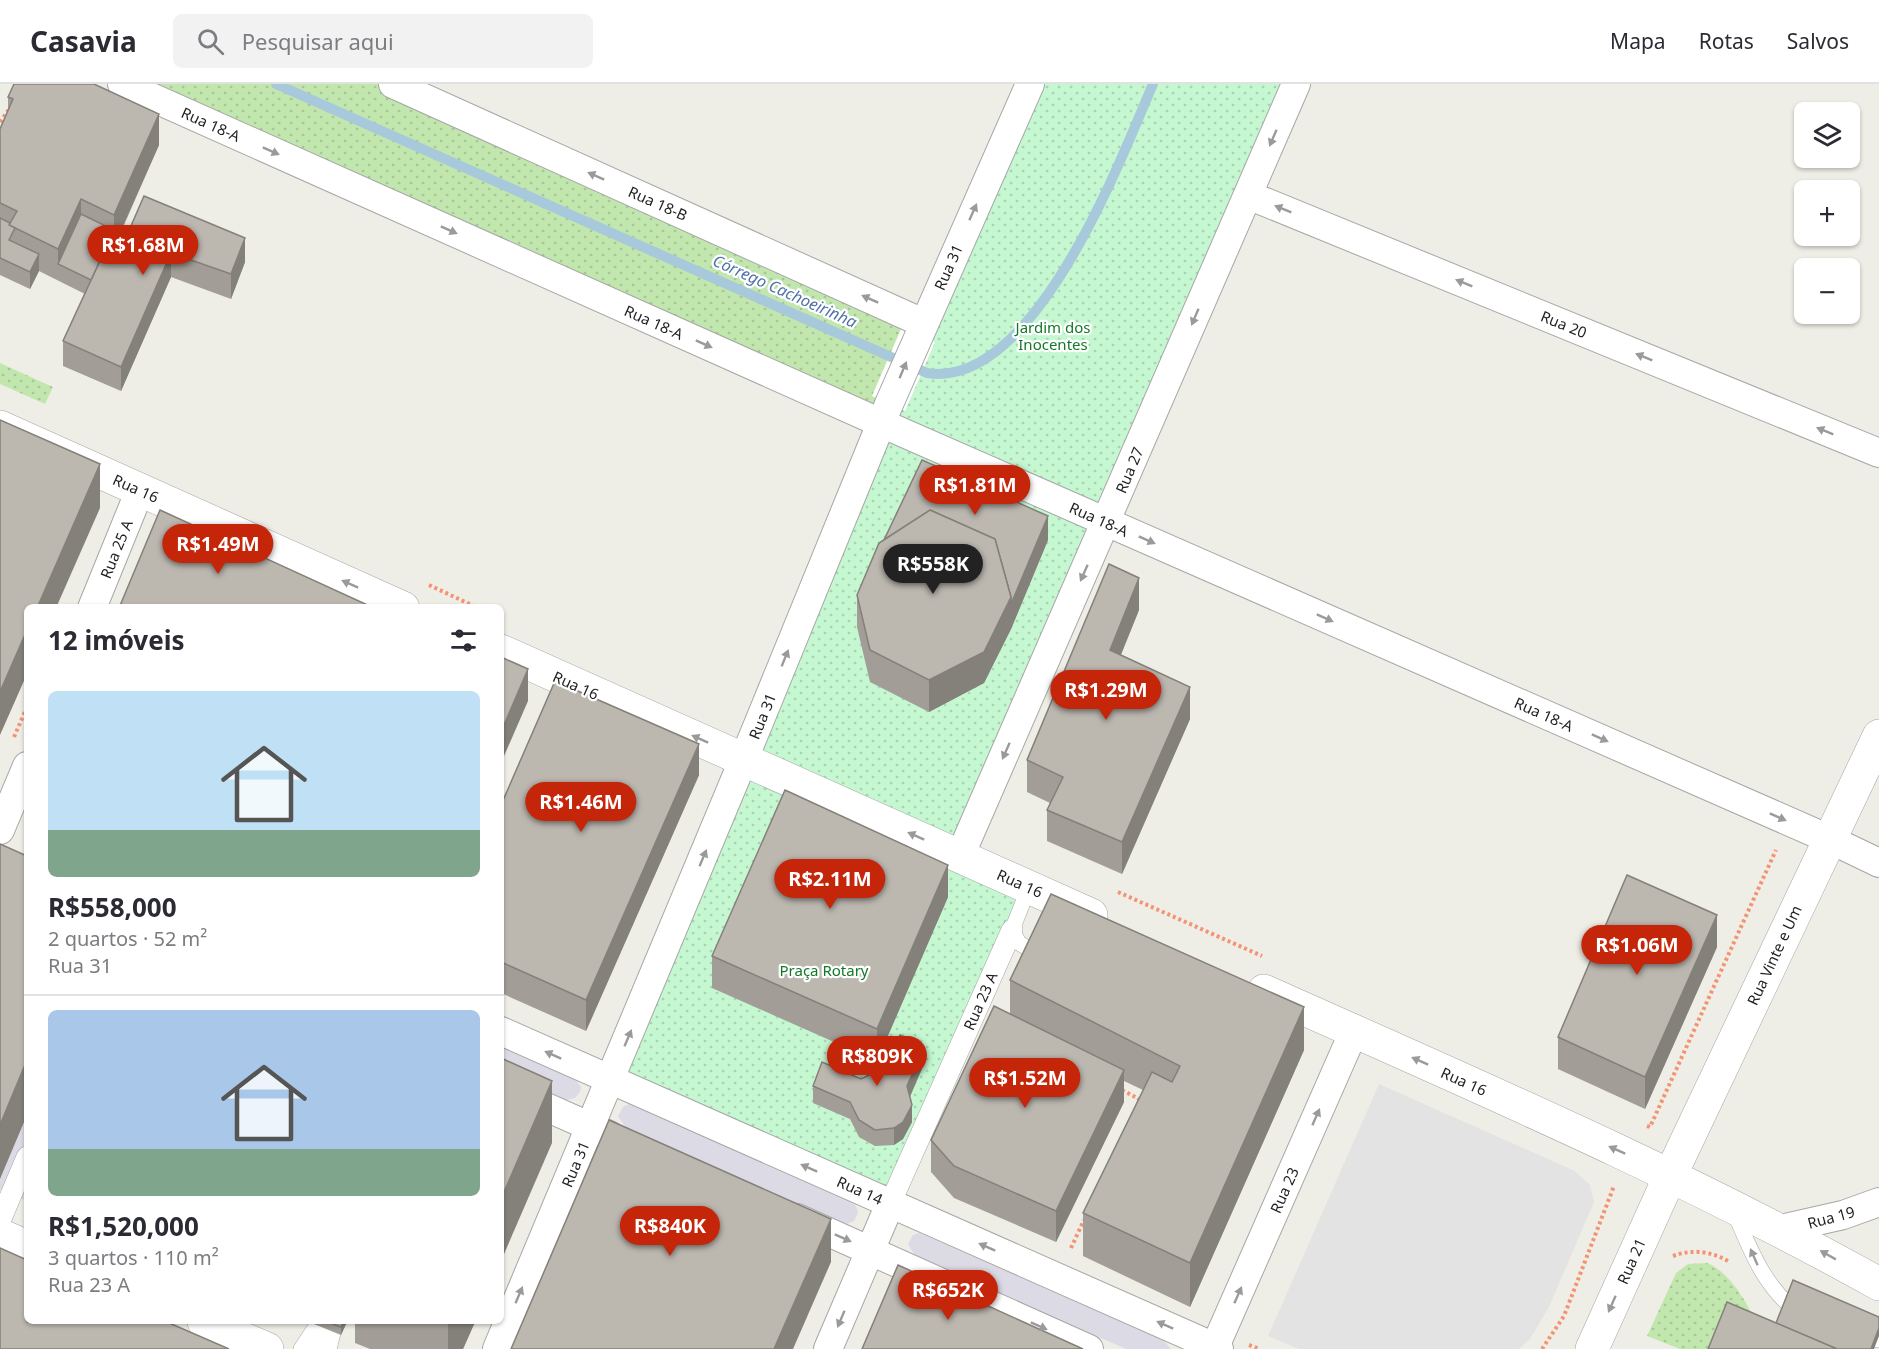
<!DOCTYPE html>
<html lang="pt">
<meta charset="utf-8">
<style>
body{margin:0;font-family:"Noto Sans",sans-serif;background:#f2f2f3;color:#2b2b33;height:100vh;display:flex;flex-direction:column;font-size:22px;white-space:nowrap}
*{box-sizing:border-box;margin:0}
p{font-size:20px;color:#7c7c81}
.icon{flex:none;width:33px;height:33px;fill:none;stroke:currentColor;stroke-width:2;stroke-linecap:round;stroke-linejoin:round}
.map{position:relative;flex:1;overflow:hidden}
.panel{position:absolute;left:24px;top:520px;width:480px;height:720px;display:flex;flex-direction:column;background:#fff;border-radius:9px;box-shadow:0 2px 4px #0004}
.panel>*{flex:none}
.fabs{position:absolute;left:1794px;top:18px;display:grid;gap:12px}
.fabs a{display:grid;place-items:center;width:66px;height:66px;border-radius:9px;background:#fff;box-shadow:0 2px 4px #0004;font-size:30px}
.price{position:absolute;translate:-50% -51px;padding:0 14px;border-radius:21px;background:#c52509;color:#fff;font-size:20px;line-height:39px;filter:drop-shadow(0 2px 3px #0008)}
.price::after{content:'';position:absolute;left:50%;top:36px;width:18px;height:14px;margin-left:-9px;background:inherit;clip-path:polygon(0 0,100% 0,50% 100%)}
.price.active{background:#222;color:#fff}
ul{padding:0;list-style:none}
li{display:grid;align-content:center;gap:12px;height:318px;padding:0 24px}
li+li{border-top:2px solid #e1e1e2}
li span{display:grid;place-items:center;height:186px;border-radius:9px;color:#555}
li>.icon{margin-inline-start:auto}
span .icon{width:108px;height:108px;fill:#fffc;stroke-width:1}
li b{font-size:26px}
h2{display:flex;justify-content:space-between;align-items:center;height:72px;padding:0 24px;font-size:26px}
header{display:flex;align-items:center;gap:36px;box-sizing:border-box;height:84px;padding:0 30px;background:#fff;border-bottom:2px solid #e1e1e2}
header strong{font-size:28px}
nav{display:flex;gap:33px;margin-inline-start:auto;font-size:21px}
.search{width:420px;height:54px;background:#f2f2f3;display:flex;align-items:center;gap:15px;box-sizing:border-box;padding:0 21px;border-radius:9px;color:#7c7c81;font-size:22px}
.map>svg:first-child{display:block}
.grass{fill:url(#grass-dots)}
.park{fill:url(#park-dots)}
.parking{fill:#e3e3e3}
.plaza{fill:#dcdae5}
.pier{fill:#fff}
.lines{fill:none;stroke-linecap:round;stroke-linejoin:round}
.stream{stroke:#a8c8db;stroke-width:10}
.service-casing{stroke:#a6a6a6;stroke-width:16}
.pedestrian-casing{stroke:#a6a6a6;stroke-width:22}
.minor-casing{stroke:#a6a6a6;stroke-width:30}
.tertiary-casing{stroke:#a6a6a6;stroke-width:34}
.path{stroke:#f49373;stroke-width:4;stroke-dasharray:3 3;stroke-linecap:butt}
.service{stroke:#fff;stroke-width:15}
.pedestrian{stroke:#fff;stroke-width:21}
.minor{stroke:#fff;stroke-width:28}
.tertiary{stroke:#fff;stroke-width:33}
.wall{fill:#a29d96}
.shaded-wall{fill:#84807a}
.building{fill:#bcb7af;stroke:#84807a;stroke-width:1.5}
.oneway{fill:#9a9a9a}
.labels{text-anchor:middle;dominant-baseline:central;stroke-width:4.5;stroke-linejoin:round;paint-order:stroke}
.street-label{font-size:15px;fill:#1f1f1f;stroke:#fff}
.park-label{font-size:15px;fill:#117a29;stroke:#fff}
.water-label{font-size:16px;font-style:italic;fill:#4f70ab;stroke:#fff}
</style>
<header>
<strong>Casavia</strong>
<div class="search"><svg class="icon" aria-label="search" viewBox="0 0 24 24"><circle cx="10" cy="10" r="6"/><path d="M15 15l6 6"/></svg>Pesquisar aqui</div>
<nav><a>Mapa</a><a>Rotas</a><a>Salvos</a></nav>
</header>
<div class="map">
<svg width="1879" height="1265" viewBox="0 0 1879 1265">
<defs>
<pattern id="grass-dots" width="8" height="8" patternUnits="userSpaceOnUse" patternTransform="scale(1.5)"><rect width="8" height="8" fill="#c2e7ae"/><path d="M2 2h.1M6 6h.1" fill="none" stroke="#a6c695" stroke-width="1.8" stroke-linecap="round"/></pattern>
<pattern id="park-dots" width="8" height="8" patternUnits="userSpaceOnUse" patternTransform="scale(1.5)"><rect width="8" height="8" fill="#c5f7d1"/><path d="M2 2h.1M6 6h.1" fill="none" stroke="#a9d3b3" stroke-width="1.8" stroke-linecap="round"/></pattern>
</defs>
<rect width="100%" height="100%" fill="#efeee6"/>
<g class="grass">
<path d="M122 0H393L923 239 881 339Z"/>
<path d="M0 279 53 303 45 320 0 300Z"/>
<path d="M1707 1179C1737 1191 1755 1236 1769 1265H1680L1647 1252 1676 1189 1688 1180Z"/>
</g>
<path class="park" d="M1030 0H1296L960 772 1029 803 890 1120 610 996Z"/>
<path class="parking" d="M1379 1000 1575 1087 1590 1101 1594 1118 1549 1223 1530 1255 1519 1265H1299L1268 1252Z"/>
<g class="plaza">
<path d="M501 961 574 993 581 1003 580 1008 575 1014 566 1016 501 987Z"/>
<path d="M629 1020 849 1117 856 1122 858 1129 854 1137 847 1140 840 1139 626 1044 618 1032 623 1023Z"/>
<path d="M27 1031V1117L0 1106V1095Z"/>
<path d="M919 1149 1163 1256 1171 1265H1126L915 1172 908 1160 913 1151Z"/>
</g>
<path class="pier" d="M901 245 935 258 905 327 872 312Z"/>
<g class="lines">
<path class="stream" d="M276 0 927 289C1034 306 1120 77 1153 0"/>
<defs>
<g id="service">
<path d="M1029 803 1012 846 1019 859 1041 872"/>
<path d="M1735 1130C1749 1162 1761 1195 1788 1220"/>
<path d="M1878 1256H1879"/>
<path d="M301 1265 317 1241"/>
<path d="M329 1265 333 1249"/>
</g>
<g id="pedestrian">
<path d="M890 1120 1012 846"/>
<path d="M0 1137 27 1073"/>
<path d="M315 1265 327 1238"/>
</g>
<g id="minor">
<path d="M122 0 881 339 1829 755 1879 779"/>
<path d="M393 0 923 239"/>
<path d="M1248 111 1879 369"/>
<path d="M92 524 140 406"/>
<path d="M0 746 27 682"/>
<path d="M960 772 1296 0"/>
<path d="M501 947 1219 1265"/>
<path d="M501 1003 609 1051"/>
<path d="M797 1134 1089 1265"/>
<path d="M1781 1145 1843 1131 1879 1118"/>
<path d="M497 1265 755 648 889 320 1030 0"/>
<path d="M828 1265 890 1120"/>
<path d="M1214 1265 1354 947"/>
</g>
<g id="tertiary">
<path d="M0 343 403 524"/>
<path d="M501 567 1091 831"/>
<path d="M1264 907C1472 1000 1680 1089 1879 1200"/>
<path d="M0 1151 27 1163"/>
<path d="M204 1238 267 1265"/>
<path d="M1592 1265 1671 1090 1879 652"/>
</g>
</defs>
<use href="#service" class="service-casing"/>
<use href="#pedestrian" class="pedestrian-casing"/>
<use href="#minor" class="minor-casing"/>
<use href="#tertiary" class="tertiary-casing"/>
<g class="path">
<path d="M0 38 10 24"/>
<path d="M429 501 478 524"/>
<path d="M14 653 27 623"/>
<path d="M1118 808 1262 872"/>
<path d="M1122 1006 1139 1015 1138 1017"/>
<path d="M1647 1042 1650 1043 1776 766"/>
<path d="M1071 1164 1084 1136"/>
<path d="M1673 1172C1692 1165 1710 1167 1728 1177"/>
<path d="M1249 1261 1260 1265"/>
<path d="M1542 1265 1564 1232 1614 1102"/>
</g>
<use href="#service" class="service"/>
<use href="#pedestrian" class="pedestrian"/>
<use href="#minor" class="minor"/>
<use href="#tertiary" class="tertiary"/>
</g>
<g class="wall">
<path d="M8 13 159 61 111 171 117 174 144 112 245 178 231 215 171 193 121 307 63 282V257L85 210 39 187 30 205 0 191V45L8 27Z"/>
<path d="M1048 456 1011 545 984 599 929 628 870 598 857 543V511Z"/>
<path d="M1139 526 1121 571 1190 635 1122 790 1047 757V726L1050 719 1027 708V676Z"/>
<path d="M699 691 586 947 501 909V721Z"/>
<path d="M948 813 877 977 712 904V872Z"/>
<path d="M1717 863 1645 1025 1558 985V953Z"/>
<path d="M1010 896 1304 966 1190 1223 1083 1172V1129L1143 1006 1124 997V1018L1056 1158 954 1114 931 1088V1056L1010 930Z"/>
<path d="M924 980 910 1013 912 1038 903 1055 894 1061 875 1062 859 1053 850 1035 813 1019V1002L861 995Z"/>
<path d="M309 1238H347L341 1251Z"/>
<path d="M355 1238H475L463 1265H370L355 1259Z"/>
</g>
<g class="shaded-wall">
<path d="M159 30V61L91 213V196L114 146V131Z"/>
<path d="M81 115V147L58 180V165Z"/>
<path d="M245 154V178L231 215V190Z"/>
<path d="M171 169V193L121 307V283Z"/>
<path d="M39 170V187L30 205V188Z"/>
<path d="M100 380V424L56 524H37Z"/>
<path d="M1048 432V456L1011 545V520Z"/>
<path d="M1139 494V526L1110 597V566Z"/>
<path d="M1011 513V545L984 599 929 628V596Z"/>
<path d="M27 546V590L0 651V608Z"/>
<path d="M528 585V617L501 679V648Z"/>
<path d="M1190 603V635L1122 790V758Z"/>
<path d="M699 660V691L586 947V916Z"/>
<path d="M948 781V813L877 977V945Z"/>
<path d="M1717 831V863L1645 1025V993Z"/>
<path d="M1304 923V966L1190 1223V1179Z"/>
<path d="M924 963V980L907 1019V1002Z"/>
<path d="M27 976V1031L0 1095V1041Z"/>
<path d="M1124 986V1018L1056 1158V1127Z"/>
<path d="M552 997V1059L501 1177V1115Z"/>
<path d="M912 1021V1038L903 1055 894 1061V1044Z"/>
<path d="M831 1135V1178L793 1265H774Z"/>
<path d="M343 1238H347L341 1251V1243Z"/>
<path d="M448 1238H475L463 1265H448Z"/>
<path d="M1879 1244V1252L1874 1265H1871Z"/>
</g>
<g class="building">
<path d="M14 0H94L159 30 114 131 81 115 58 165 9 141 17 127 0 119V45L13 15 8 13Z"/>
<path d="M144 112 245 154 231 190 171 169 121 283 63 257 104 168 117 174Z"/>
<path d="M81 130 114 146 91 196 58 180Z"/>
<path d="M0 134 10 139 9 141 15 144 9 156 39 170 30 188 0 174Z"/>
<path d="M0 336 100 380 37 524H27V546L0 608Z"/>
<path d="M922 376 1048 432 1011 520V513L995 455 930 426 884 456Z"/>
<path d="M160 426 374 524H119Z"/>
<path d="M930 426 995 455 1011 513 984 568 929 596 870 566 857 511 879 459Z"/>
<path d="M1109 480 1139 494 1110 566 1190 603 1122 758 1047 726 1063 693 1027 676Z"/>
<path d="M501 573 528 585 501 648Z"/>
<path d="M555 597 699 660 586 916 501 878V721Z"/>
<path d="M785 706 948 781 877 945 712 872Z"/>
<path d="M0 760 27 772V976L0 1041Z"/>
<path d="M1627 791 1717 831 1645 993 1558 953Z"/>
<path d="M1051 810 1304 923 1190 1179 1083 1129 1152 988 1172 998 1180 982 1010 896Z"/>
<path d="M994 922 1124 986 1056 1127 954 1082 931 1056Z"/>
<path d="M900 951 924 963 907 1002 912 1021 903 1038 894 1044 875 1046 859 1036 850 1018 813 1002 822 978 861 995 871 990 882 989Z"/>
<path d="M501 974 552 997 501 1115Z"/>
<path d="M609 1036 831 1135 774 1265H511Z"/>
<path d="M0 1164 27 1176V1238H167L229 1265H0Z"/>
<path d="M898 1181 1083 1265H862Z"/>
<path d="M1793 1196 1879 1233V1244L1871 1265H1837L1776 1239Z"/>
<path d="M1727 1218 1837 1265H1708Z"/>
<path d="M328 1238H343L341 1243Z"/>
</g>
<defs><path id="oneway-solid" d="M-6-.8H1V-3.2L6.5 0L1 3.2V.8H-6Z" transform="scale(1.5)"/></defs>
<g class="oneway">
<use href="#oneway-solid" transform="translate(1273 54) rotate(113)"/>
<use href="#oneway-solid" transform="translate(271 67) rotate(24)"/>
<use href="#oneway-solid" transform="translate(596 92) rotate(-156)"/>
<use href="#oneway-solid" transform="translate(1283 125) rotate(-158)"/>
<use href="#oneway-solid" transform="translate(973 128) rotate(-66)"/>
<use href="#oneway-solid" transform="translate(449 146) rotate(24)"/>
<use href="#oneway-solid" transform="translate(1464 199) rotate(-158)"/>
<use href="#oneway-solid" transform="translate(870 215) rotate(-156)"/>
<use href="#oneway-solid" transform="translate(1195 233) rotate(113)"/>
<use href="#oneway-solid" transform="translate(704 260) rotate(24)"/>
<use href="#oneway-solid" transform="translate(1644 273) rotate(-158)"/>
<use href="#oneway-solid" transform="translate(903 286) rotate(-67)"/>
<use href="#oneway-solid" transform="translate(1825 347) rotate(-158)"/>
<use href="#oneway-solid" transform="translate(1147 456) rotate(24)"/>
<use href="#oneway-solid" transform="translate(1084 489) rotate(114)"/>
<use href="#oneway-solid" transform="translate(350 500) rotate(-156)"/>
<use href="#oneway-solid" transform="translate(1325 534) rotate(24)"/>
<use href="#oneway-solid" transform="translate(785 574) rotate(-68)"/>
<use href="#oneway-solid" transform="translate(1600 654) rotate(24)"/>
<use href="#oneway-solid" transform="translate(700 655) rotate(-156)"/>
<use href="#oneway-solid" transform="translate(1006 667) rotate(114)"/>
<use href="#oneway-solid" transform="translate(1778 733) rotate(24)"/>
<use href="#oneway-solid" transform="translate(916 752) rotate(-156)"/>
<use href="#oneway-solid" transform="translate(703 774) rotate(-67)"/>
<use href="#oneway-solid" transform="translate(628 954) rotate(-67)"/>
<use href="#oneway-solid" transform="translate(553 971) rotate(-156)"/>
<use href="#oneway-solid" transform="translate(1420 977) rotate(-156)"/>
<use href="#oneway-solid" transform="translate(1316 1033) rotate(-66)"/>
<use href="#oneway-solid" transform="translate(1617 1066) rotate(-156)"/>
<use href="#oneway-solid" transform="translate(809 1084) rotate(-156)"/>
<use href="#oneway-solid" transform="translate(843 1154) rotate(24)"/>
<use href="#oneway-solid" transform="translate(987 1163) rotate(-156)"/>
<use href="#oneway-solid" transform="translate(1828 1171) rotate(-151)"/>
<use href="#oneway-solid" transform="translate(1754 1173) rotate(-114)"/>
<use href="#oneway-solid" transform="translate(519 1211) rotate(-67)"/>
<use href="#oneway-solid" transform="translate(1238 1211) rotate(-66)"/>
<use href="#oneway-solid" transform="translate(1612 1220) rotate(114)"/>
<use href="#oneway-solid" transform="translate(841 1235) rotate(113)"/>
<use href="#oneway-solid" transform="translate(1165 1241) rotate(-156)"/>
<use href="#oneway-solid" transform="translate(1039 1242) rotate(24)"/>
</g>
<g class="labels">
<g class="street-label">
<text transform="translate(211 40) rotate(24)">Rua 18-A</text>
<text transform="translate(658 119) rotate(24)">Rua 18-B</text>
<text transform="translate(948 183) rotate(-66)">Rua 31</text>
<text transform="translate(654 238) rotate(24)">Rua 18-A</text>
<text transform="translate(1564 240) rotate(22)">Rua 20</text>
<text transform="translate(1129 386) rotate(-67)">Rua 27</text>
<text transform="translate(136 404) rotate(24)">Rua 16</text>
<text transform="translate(1099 435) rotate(24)">Rua 18-A</text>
<text transform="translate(116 465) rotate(-68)">Rua 25 A</text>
<text transform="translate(576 601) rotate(24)">Rua 16</text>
<text transform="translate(1544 630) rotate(24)">Rua 18-A</text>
<text transform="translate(762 632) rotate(-68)">Rua 31</text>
<text transform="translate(1020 799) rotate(24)">Rua 16</text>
<text transform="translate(1774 871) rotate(-65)">Rua Vinte e Um</text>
<text transform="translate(980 917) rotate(-66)">Rua 23 A</text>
<text transform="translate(1464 997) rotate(24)">Rua 16</text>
<text transform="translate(575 1080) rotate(-67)">Rua 31</text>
<text transform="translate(860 1106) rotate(24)">Rua 14</text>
<text transform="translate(1284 1106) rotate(-66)">Rua 23</text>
<text transform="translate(1831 1133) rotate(-15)">Rua 19</text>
<text transform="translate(1631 1177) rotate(-66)">Rua 21</text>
</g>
<g class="park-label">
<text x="1053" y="243">Jardim dos<tspan x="1053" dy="17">Inocentes</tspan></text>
<text x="824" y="886">Praça Rotary</text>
</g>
<g class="water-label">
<text transform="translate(785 207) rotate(24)">Córrego Cachoeirinha</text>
</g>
</g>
</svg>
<div class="fabs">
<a><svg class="icon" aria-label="layers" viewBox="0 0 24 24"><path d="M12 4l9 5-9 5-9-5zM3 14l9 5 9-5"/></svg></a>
<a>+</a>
<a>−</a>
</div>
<b class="price" style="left:143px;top:192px">R$1.68M</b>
<b class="price" style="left:975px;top:432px">R$1.81M</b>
<b class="price" style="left:218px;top:491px">R$1.49M</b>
<b class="price active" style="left:933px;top:511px">R$558K</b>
<b class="price" style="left:1106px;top:637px">R$1.29M</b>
<b class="price" style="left:581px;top:749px">R$1.46M</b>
<b class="price" style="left:830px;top:826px">R$2.11M</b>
<b class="price" style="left:1637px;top:892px">R$1.06M</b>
<b class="price" style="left:877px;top:1003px">R$809K</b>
<b class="price" style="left:1025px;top:1025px">R$1.52M</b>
<b class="price" style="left:670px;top:1173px">R$840K</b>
<b class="price" style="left:948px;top:1237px">R$652K</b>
<section class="panel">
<h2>12 imóveis<svg class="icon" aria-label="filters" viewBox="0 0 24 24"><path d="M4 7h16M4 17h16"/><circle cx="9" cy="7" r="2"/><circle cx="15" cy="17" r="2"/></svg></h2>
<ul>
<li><span style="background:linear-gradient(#bfe0f5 75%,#7fa58c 0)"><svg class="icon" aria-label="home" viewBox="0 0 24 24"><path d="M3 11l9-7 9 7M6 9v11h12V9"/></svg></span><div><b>R$558,000</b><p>2 quartos · 52 m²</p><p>Rua 31</p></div></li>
<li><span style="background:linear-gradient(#a9c7e8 75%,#7fa58c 0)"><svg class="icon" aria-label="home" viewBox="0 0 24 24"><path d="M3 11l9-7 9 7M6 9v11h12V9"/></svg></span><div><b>R$1,520,000</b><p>3 quartos · 110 m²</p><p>Rua 23 A</p></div></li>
</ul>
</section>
</div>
